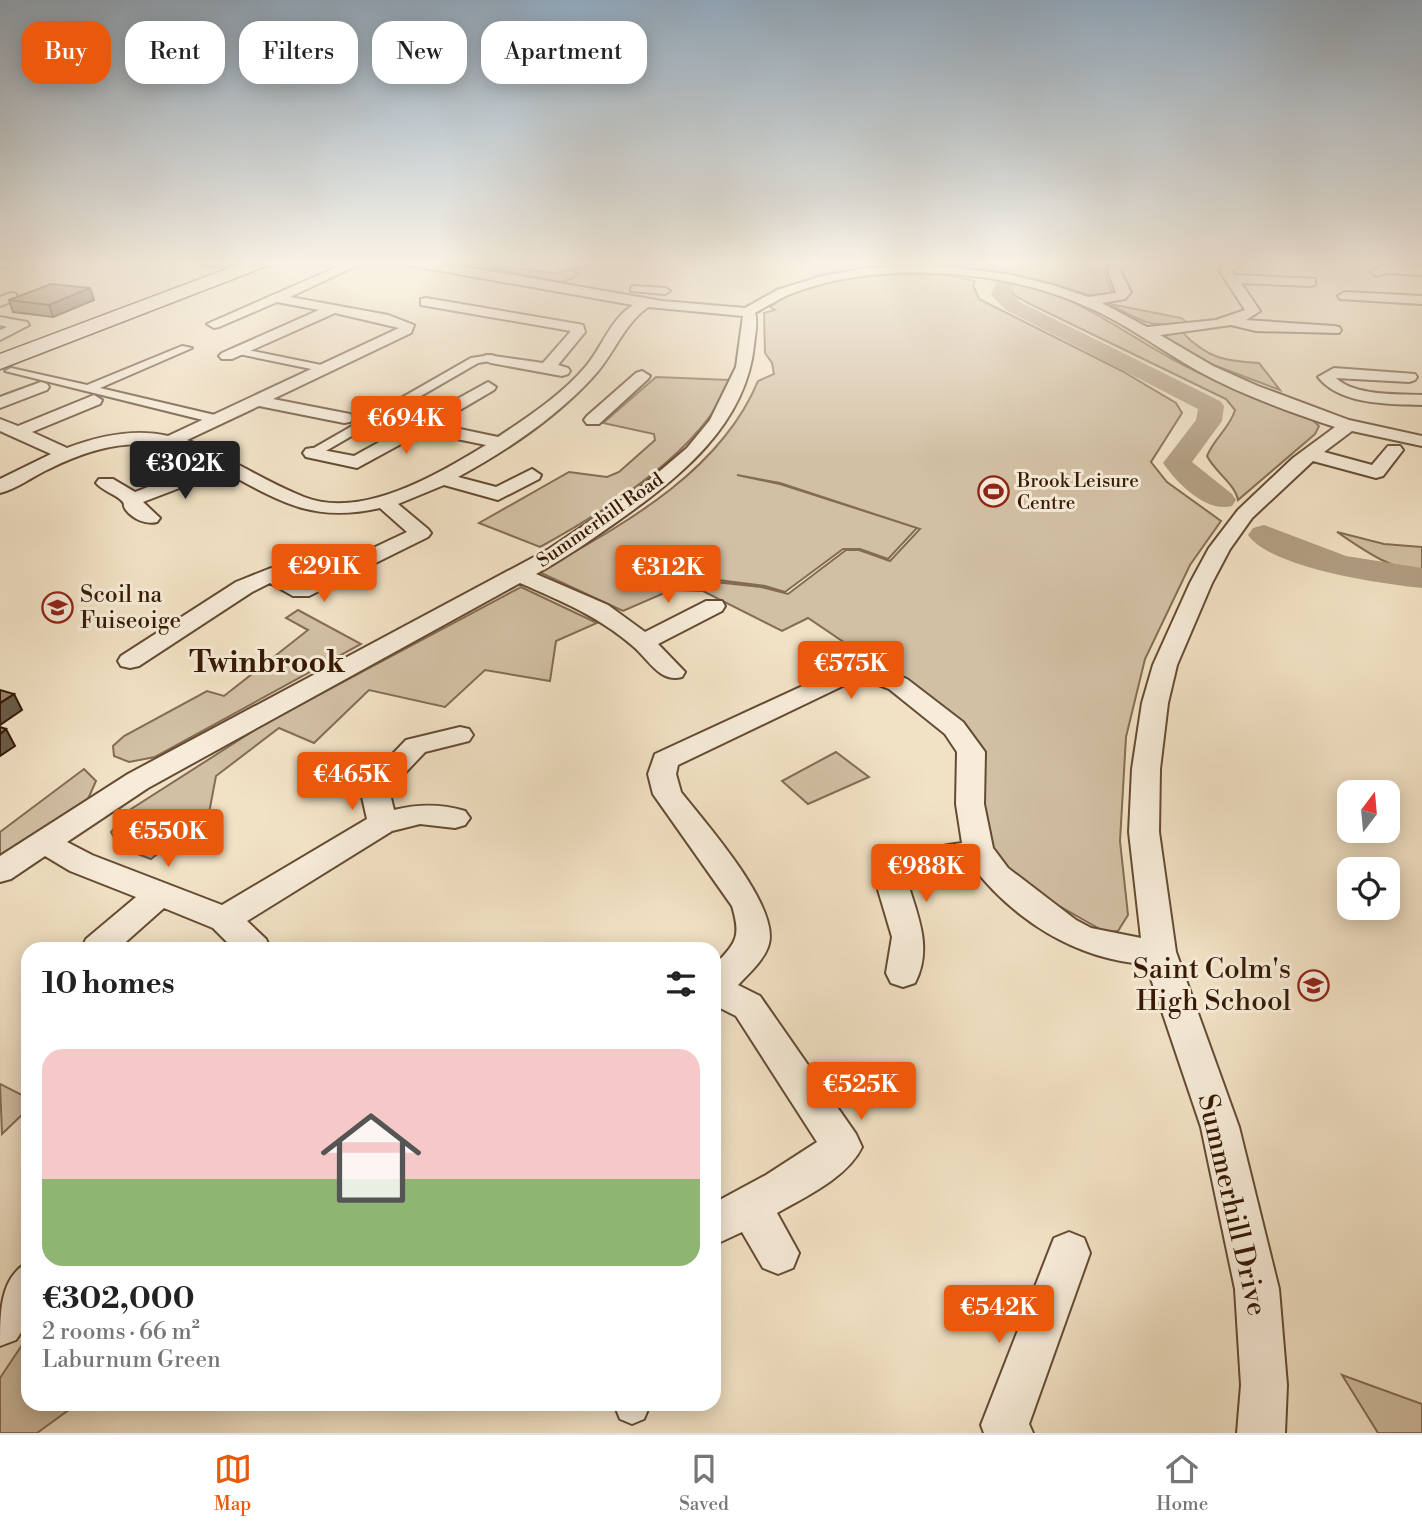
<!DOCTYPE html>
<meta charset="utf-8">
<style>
body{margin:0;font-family:"Libre Bodoni",serif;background:#f6f6f6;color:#222;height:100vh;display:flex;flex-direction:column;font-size:26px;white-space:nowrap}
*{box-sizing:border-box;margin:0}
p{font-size:23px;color:#767676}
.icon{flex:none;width:38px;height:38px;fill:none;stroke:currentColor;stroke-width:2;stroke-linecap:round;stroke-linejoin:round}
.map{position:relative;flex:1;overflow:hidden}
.panel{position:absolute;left:21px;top:942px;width:700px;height:469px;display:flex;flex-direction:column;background:#fff;border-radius:21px;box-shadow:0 4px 18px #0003}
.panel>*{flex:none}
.guide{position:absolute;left:21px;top:21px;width:700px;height:63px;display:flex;gap:14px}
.needle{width:46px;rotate:16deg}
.fabs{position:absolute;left:1337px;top:780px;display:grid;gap:14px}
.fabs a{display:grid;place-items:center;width:63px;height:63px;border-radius:14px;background:#fff;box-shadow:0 4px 18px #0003;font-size:35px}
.price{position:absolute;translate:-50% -60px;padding:0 16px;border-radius:7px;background:#ea580c;color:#fff;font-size:23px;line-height:46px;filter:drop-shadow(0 2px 4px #0008)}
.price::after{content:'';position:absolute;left:50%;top:42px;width:21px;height:16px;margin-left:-10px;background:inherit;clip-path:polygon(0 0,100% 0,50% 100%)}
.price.current{background:#222;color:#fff}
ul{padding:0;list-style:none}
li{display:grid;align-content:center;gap:14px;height:371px;padding:0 21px}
li span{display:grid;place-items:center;height:217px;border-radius:21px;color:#555}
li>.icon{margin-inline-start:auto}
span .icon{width:126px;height:126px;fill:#fffc;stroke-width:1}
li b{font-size:30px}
h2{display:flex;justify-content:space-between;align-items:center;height:84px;padding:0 21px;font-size:30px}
.chip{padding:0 24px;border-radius:21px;background:#fff;box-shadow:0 4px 18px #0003;font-size:24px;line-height:63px}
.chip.current{background:#ea580c;color:#fff}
.tabs{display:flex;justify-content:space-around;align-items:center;height:98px;border-top:2px solid #e0e0e0;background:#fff;font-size:19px;color:#767676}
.tabs a{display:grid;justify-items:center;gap:4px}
.tabs .current{color:#ea580c}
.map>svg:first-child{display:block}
.green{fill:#d2c0a4;stroke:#846c54;stroke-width:2;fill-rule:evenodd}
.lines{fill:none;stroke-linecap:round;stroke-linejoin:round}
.river{fill:#b29e83;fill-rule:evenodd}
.pedestrian-casing{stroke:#654b34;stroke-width:4}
.minor-casing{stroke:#654b34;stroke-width:4}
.secondary-casing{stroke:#361904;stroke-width:3}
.pedestrian{fill:#f7ecd9;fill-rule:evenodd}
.minor{fill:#f7ecd9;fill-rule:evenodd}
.secondary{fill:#f7ecd9;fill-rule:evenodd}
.wall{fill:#837059;stroke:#361904;stroke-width:2}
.shaded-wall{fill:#6a5b49;stroke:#361904;stroke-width:2}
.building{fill:#988268;stroke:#361904;stroke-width:2}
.labels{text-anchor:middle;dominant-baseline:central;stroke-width:6;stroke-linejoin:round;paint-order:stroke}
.far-poi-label{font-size:19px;fill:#361904;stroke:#f7ecd9;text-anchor:start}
.far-street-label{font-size:19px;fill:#361904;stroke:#f7ecd9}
.poi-label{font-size:23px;fill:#361904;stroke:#f7ecd9;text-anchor:start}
.near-poi-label{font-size:28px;fill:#361904;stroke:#f7ecd9;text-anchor:end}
.near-street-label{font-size:28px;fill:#361904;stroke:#f7ecd9}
.district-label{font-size:30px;font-weight:bold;fill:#361904;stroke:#f7ecd9}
</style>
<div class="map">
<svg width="1422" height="1433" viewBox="0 0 1422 1433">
<rect width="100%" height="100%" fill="#f2e2c5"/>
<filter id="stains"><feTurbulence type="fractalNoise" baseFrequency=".00286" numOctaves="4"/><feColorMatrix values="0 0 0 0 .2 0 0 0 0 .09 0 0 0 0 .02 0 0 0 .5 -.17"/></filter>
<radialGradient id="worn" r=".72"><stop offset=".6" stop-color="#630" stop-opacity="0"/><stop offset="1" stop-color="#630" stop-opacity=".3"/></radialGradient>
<g class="green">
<path d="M942 261H1114L1104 270 1112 294 1089 295 1037 280 944 267Z"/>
<path d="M483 264 554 273 593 265 570 270 579 273 572 279 560 282 487 267Z"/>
<path d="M901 274 948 275 975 281 973 285 979 299 1122 371 1176 403 1182 413 1151 462 1167 482 1221 521 1190 565 1145 659 1126 737 1120 841 1128 915 1118 931 1105 932 1017 882 993 850 982 814 980 748 969 730 909 681 885 670 808 618 782 631 703 591 671 590 623 611 539 572C622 525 720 473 758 381L774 374 772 363 765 353 764 313 775 310 770 307C807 279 856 276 901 274ZM737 475 780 483 920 529 890 561 859 550H846L788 594 761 587 687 579 694 577 765 586 785 592 843 549H860L888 559 917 528 780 484Z"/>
<path d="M1007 283C1073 291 1115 328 1172 359 1216 383 1264 400 1310 418L1319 426 1315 434 1238 500C1235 484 1215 472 1207 456 1214 438 1230 428 1235 410L1226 399 1030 304 1014 295Z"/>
<path d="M1110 304 1181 318 1188 323C1148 327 1144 323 1110 304Z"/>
<path d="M1182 332C1207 358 1224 361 1259 363L1280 390 1206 362 1166 337 1168 334Z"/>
<path d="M656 377 729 380C706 449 602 513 540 547L479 523 569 472 607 477 619 472 655 440 654 434 603 423Z"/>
<path d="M1337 532 1384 544 1422 547V572C1389 569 1364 550 1337 532Z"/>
<path d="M521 587 597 623 556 641 550 681 485 670 445 707 369 690 314 743 279 728 216 776 209 813 151 859 119 847 111 832 128 811 264 724Z"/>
<path d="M298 610 361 644 155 757 129 762 114 756 113 746 124 736 207 691 224 696 308 630 286 618Z"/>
<path d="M836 752 869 777 808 804 782 781Z"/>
<path d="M84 769 96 781 88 799 0 863V832Z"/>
<path d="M0 1084 28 1098V1109L2 1134Z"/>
<path d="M28 1336V1404H77L37 1433H0V1378Z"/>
<path d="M1342 1375 1422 1404V1433H1378Z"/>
</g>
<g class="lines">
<g class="river">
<path d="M1003 281 1010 283 1013 287 1012 294 1020 302 1220 401 1224 406 1222 421 1192 462 1232 494 1236 500 1232 506C1206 513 1177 483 1163 463L1196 420 1198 409 1006 310 991 295 996 283Z"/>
<path d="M1264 525 1346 556 1422 568V588C1382 584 1271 568 1248 535L1253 528Z"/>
</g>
<defs>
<g id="pedestrian">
<path d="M634 286 665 288 670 291 665 294 631 291V287Z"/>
<path d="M182 346 192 348 100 388 219 416V422L215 423 5 371 11 368 87 385Z"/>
<path d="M238 348 326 366 332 369 326 372 234 353V349Z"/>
<path d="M491 355 495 356V360L478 363 317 456H307L305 453 471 358Z"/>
<path d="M614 1404H648L649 1407 644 1419 632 1424 620 1419Z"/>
</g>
<g id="minor">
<path d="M0 261H14L0 268Z"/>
<path d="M200 261H229L230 263C224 269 206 267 200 261Z"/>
<path d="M315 261H352L356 266 290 297 388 315 414 325 411 333 273 399 350 414 353 418 350 422 344 423 259 406 187 440C228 456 263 481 304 497 362 520 438 474 486 445L423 432 357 468 306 457 303 453 306 449 312 448 354 456 488 382 496 387 494 390 436 424 498 437C528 417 563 394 587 365 603 345 611 319 633 305L408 265 402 261 450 264 662 301 745 308 777 290 822 276 867 268 914 266 961 268 1006 274 1053 285 1088 297 1116 293 1108 271 1114 261H1126L1120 271 1131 292 1125 299 1102 303 1147 327 1216 320 1245 310 1219 270 1233 261H1248L1232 271 1235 275 1315 279V285L1310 286 1241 283 1260 311 1246 320 1334 326 1339 327 1341 330 1339 333 1256 331 1231 325 1160 335 1213 366 1258 386 1349 420 1422 436V446L1352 431 1324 452 1372 465 1388 446H1400L1403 450 1383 476 1376 478 1313 461 1252 518 1230 549 1212 583 1177 665 1168 703 1160 769 1159 832 1176 952 1239 1127 1279 1289 1287 1385 1285 1433H1237L1241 1385 1235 1289 1201 1127 1146 964C1076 960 1012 919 970 863L935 869 909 887C919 919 932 950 915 983L903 987 891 983 886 973 892 937 876 883C893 854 931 847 962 843L956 804 957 752 945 734 889 689 873 683H849L678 765 676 774 681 792C705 823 783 909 768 947 763 961 748 974 738 985L760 996 856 1134 862 1147C848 1177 805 1197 777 1213L799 1253 793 1268 778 1274 763 1268 742 1232 714 1245V1203L766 1175 817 1142 736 1016 714 1005V966C735 943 742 939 732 906L653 794 648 774 655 754 835 671 876 668 885 670 907 679 963 722 985 752 984 804 993 848 1008 868 1076 920 1091 928 1141 938 1129 832 1132 769 1142 703 1153 665 1190 583 1209 548 1238 510 1293 458 1335 427C1289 412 1240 394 1198 371 1159 349 1124 322 1083 305 998 268 874 260 788 295 776 300 766 307 755 313 758 322 755 335 754 345 746 425 679 478 618 521 591 540 565 558 536 574L608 605 645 632 706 601H722L725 606 722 611 658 644 685 672 682 677C660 683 649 660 634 647 600 617 561 601 520 583L148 788 67 842 92 855 222 905 367 819 360 788 406 740 460 727 469 729 473 735 469 741 425 752 389 790 394 810C419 804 441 804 465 811L470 818 465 825 455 828 420 824 392 831 247 921 266 939 270 948H233L213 928 164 908 119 948H82L86 939 136 897 70 871 45 856 11 879 0 882V856L128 774 549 549 641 487 687 448 710 420 736 367 743 316 648 307C622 326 614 355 592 378 555 418 506 451 458 477L496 487 532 469 541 475 539 479 498 500 444 485 398 504 428 529 431 533 428 537 309 596H293L270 583 252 592 139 666 130 668 121 666 118 661 121 656 236 582 271 568 301 582 407 532 380 508C313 523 280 502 224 471L143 502 160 518 157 522C146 525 133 519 126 510 121 503 127 506 121 500 113 493 103 491 96 483L99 479H113L135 492 210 463C151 434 106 441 49 469 33 476 17 489 0 493V479L51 454 0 431V419L18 426 94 395 102 400 100 404 32 432 67 448C99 436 134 428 168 436L399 328 335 313 232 359H222L219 356 222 353 319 310 277 302 219 327 214 328 207 324 339 266 321 265Z"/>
<path d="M1385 265 1422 267V275L1386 273 1377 276 1371 272Z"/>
<path d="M1345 292 1422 296V304L1340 299 1338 296Z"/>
<path d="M11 293 16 294V300L0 306V297Z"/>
<path d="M426 298 578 324 583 325 585 332 558 365 568 368 570 371 568 374 562 376 491 363 486 361 483 358 486 355 543 363 571 331 421 305V299Z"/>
<path d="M0 317 27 322 29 325 0 340V330L7 327 0 325Z"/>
<path d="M1334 368 1415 374 1417 377 1415 380 1409 382 1336 378C1354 396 1398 394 1422 395V405C1389 404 1340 405 1318 377Z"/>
<path d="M642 371 650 376 648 379 599 424H587L584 420 587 416 636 373Z"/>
<path d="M41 382 47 384 49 387 47 390 0 408V397Z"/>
<path d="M1069 1232 1084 1238 1090 1253 1029 1424 1033 1433H984L981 1425 1054 1238Z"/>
<path d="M28 1262V1322L16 1340 0 1346C0 1311 0 1278 28 1262Z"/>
</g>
<path id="secondary" d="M248 261H272L269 265 0 369V354Z"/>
</defs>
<use href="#pedestrian" class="pedestrian-casing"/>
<use href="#minor" class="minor-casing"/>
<use href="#secondary" class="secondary-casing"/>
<use href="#pedestrian" class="pedestrian"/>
<use href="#minor" class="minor"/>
<use href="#secondary" class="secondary"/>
</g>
<path class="wall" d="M90 288 94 300 53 317 13 312 9 300Z"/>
<g class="shaded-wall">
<path d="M90 288 94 300 53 317 49 305Z"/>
<path d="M14 694 22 710 0 725V703Z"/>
<path d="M6 729 15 746 0 756V734Z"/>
</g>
<g class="building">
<path d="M51 284 90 288 49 305 9 300Z"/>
<path d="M0 690 14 694 0 703Z"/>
<path d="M0 727 6 729 0 734Z"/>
</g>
<linearGradient id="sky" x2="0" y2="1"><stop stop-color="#92abc0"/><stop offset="0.57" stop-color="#f9f2e5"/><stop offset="1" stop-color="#f9f2e5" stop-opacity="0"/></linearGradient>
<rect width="1422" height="461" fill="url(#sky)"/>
<defs>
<symbol id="stadium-ring" viewBox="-11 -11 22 22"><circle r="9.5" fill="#f7ecd9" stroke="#8f2418" stroke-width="1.5"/><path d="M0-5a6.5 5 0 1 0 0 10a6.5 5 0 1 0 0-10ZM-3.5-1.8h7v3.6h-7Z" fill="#8f2418"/></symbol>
<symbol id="school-ring" viewBox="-11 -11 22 22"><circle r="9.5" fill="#f7ecd9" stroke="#8f2418" stroke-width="1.5"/><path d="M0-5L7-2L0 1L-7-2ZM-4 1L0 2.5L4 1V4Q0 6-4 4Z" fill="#8f2418"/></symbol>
</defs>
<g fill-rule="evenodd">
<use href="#stadium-ring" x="976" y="474" width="35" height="35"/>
<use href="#school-ring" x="40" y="590" width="35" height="35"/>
<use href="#school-ring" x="1296" y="968" width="35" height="35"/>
</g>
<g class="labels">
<g class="far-poi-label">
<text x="1017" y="481">Brook Leisure<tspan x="1017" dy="22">Centre</tspan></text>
</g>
<g class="far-street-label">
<text transform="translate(600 520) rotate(-35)">Summerhill Road</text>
</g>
<g class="poi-label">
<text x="80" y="595">Scoil na<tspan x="80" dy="26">Fuiseoige</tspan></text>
</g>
<g class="near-poi-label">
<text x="1291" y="969">Saint Colm's<tspan x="1291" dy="32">High School</tspan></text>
</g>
<g class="near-street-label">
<text transform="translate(1232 1205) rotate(77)">Summerhill Drive</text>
</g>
<g class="district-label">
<text x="267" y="663">Twinbrook</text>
</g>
</g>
<rect width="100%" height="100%" filter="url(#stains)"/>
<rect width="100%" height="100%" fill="url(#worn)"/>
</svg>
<div class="fabs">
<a><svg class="needle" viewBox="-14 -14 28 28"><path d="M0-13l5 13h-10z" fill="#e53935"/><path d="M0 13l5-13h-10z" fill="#767676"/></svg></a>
<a><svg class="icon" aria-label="locate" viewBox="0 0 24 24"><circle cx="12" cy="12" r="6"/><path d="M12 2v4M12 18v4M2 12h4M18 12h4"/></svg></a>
</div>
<b class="price" style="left:406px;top:456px">€694K</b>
<b class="price current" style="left:185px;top:501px">€302K</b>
<b class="price" style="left:324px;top:604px">€291K</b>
<b class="price" style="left:668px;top:605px">€312K</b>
<b class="price" style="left:851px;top:701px">€575K</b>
<b class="price" style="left:352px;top:812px">€465K</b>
<b class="price" style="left:168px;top:869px">€550K</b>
<b class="price" style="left:926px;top:904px">€988K</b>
<b class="price" style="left:861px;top:1122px">€525K</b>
<b class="price" style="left:999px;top:1345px">€542K</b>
<div class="guide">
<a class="chip current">Buy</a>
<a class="chip">Rent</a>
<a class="chip">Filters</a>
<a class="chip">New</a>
<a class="chip">Apartment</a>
</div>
<section class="panel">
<h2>10 homes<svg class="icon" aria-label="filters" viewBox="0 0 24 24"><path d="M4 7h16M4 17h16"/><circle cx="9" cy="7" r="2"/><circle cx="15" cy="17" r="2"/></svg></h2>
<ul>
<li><span style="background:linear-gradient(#f6c9c9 60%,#8fb573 0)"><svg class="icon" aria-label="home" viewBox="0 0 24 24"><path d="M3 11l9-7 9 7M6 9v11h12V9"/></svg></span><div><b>€302,000</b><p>2 rooms · 66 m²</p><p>Laburnum Green</p></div></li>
</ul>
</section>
</div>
<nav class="tabs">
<a class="current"><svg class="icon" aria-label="map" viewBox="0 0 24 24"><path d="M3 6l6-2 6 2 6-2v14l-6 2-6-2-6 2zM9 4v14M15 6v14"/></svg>Map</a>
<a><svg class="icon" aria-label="saved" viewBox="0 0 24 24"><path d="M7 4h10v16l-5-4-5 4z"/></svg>Saved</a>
<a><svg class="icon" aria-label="home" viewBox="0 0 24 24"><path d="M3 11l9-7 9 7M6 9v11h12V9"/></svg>Home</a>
</nav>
